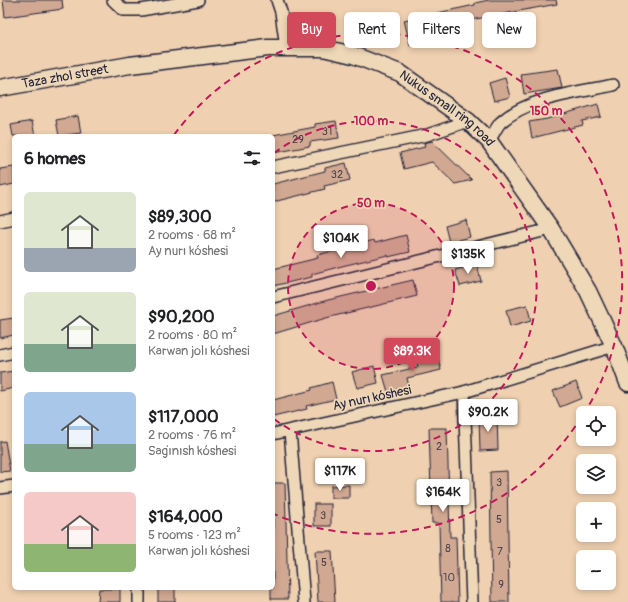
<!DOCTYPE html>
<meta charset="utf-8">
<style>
body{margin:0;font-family:Pangolin,sans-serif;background:#f2f2f2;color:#202124;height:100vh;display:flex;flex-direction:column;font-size:15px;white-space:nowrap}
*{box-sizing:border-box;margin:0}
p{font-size:13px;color:#757577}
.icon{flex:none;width:22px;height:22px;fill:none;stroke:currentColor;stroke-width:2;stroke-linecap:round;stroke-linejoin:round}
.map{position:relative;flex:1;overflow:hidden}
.side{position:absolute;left:12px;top:134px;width:263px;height:456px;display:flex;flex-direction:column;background:#fff;border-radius:6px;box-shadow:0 2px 6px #0003}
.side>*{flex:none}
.top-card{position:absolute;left:287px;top:12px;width:281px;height:36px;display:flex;gap:8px}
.tools{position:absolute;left:576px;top:406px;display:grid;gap:8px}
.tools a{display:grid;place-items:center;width:40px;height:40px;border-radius:6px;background:#fff;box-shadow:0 2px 6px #0003;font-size:20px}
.price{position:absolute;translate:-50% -34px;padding:0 9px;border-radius:4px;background:#fff;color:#222;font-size:13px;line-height:26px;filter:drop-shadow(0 1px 2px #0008)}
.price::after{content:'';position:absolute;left:50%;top:24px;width:12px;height:9px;margin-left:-6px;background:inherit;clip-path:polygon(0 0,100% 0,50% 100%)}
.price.selected{background:#d1495b;color:#fff}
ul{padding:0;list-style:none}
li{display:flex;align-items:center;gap:12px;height:100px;padding:0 12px}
li span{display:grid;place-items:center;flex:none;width:112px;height:80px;border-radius:6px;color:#555}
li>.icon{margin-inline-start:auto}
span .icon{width:48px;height:48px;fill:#fffc;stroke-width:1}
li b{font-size:17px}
h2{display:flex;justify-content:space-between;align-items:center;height:48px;padding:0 12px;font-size:17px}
.chip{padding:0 14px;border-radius:6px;background:#fff;box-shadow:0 2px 6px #0003;font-size:14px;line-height:36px}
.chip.selected{background:#d1495b;color:#fff}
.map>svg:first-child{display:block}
.building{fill:#d1a891;stroke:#22223b}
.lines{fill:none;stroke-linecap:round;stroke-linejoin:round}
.street-casing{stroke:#22223b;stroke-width:14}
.secondary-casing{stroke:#22223b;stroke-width:19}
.street{stroke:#efd8b7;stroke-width:11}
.secondary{stroke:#efd8b7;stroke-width:16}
.ring{fill:none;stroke:#c2185b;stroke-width:2;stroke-dasharray:7 5}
.labels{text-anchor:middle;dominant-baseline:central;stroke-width:3.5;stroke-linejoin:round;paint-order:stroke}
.number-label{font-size:11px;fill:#4e4450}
.street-label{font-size:13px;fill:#22223b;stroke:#efd8b7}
.centre{fill:#c2185b;stroke:#efd8b7;stroke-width:2}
.ring-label{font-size:12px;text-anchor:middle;font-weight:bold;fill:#c2185b;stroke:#efd8b7;stroke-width:3.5;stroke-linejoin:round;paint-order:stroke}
</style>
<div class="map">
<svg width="628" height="602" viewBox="0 0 628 602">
<rect width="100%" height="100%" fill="#efd0b0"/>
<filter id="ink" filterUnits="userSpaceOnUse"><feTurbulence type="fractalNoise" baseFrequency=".025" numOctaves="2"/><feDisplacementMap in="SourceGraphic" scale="8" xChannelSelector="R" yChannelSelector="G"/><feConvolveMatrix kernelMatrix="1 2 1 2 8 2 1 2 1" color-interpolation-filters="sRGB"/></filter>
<g filter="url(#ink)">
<g class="building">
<path d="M3 0H62L63 9 5 17Z"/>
<path d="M489 0H556L557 4 465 21 466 24 432 32 434 40 410 45 404 20 475 5V3Z"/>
<path d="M558 69 562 88 524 94 521 74Z"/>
<path d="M505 78 510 97 494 101 489 83Z"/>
<path d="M598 104 601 117 582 121 583 125 532 138 529 122 547 119Z"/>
<path d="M78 116 81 133 59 136 56 120Z"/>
<path d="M32 121 35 136H13L11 125Z"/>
<path d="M336 121 339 138 310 142V146L273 153V135L315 127V124Z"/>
<path d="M432 141 472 180 455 184 432 162 404 169 400 153 425 147 424 143Z"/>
<path d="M346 163 350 180 324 186 325 189 273 202V184L325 171V168Z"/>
<path d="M14 167V184L0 187V169Z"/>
<path d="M466 220 470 237 449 242 445 226Z"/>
<path d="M406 235 410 252 388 257V255L342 266 312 274V277L273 286V269L318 258 317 255 353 246 374 240 375 243Z"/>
<path d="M477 264 481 281 460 286 455 270Z"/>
<path d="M413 280 417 296 326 318 273 334V316L328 300Z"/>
<path d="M527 305 531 321 510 327 506 310Z"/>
<path d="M14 318V335L0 338V320Z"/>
<path d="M437 353 441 370 407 378 409 387 388 392 383 375 418 367 415 358Z"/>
<path d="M374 366 378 383 357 388 352 372Z"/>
<path d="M14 371V388L0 391V373Z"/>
<path d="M332 382 336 399 306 406 307 409 273 417V400L312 390 311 388Z"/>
<path d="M576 382 582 398 560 407 553 391Z"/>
<path d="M479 415H497L498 450 480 451Z"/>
<path d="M429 428H447L450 537H456L458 602H441L439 523H432Z"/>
<path d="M5 441 10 471 0 472V442Z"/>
<path d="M507 471 509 602H492L490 472Z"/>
<path d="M273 483H285L288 599H271V588H273Z"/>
<path d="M349 485V498H331V486Z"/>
<rect x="314" y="504" width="17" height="22"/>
<path d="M315 551H332L335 602H318Z"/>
<rect x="158" y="588" width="17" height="14"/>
<path d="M99 589H120V602H98Z"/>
</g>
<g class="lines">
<defs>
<g id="street">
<path d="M113 0 123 10H141L198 0"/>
<path d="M277 0 281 12 286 48"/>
<path d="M489 141C493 135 496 128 500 123 528 97 577 93 613 85"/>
<path d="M273 167 427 135 468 121"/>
<path d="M0 221 14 218"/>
<path d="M273 297 551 229"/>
<path d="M0 355 14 352"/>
<path d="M464 392 472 602"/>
<path d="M290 431 304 602"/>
<path d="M273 434 464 392 614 346"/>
<path d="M0 488 14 486"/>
<path d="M139 602V588"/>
</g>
<g id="secondary">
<path id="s1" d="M0 88 130 65 268 48H323L353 55 400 73 468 121 489 141 551 229 588 291 614 346 628 383"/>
</g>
</defs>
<use href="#street" class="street-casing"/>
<use href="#secondary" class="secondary-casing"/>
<use href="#street" class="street"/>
<use href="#secondary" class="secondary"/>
</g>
</g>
<circle cx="371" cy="286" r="83" fill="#c2185b" fill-opacity=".12"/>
<g class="ring">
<circle cx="371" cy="286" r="83"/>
<path d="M274 153A165 165 0 1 1 274 419"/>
<path d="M582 416A248 248 0 0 1 274 514M174 135A248 248 0 0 1 585 412"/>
</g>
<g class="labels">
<g class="number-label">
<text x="327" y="131">31</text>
<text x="298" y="139">29</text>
<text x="337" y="174">32</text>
<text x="439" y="446">2</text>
<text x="499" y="482">3</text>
<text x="323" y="515">3</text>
<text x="499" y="519">5</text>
<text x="448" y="548">8</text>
<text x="500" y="551">7</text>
<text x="324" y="562">5</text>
<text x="449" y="577">10</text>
<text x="501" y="584">9</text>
</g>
<g class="street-label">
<text stroke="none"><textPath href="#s1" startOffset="66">Taza zhol street</textPath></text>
<text stroke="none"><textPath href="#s1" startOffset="466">Nukus small ring road</textPath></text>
<text transform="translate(372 398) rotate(-12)">Ay nurı kóshesi</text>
</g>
</g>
<circle cx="371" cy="286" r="6" class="centre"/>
<g class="ring-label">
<text x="546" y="115">150 m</text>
<text x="371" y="125">100 m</text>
<text x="371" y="207">50 m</text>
</g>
</svg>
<div class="tools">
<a><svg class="icon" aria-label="locate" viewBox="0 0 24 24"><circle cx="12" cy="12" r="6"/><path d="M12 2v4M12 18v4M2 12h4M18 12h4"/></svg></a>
<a><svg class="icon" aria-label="layers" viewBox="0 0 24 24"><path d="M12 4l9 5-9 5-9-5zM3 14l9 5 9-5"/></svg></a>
<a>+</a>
<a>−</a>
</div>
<b class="price" style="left:341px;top:259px">$104K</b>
<b class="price" style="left:468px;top:275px">$135K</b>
<b class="price selected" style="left:412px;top:372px">$89.3K</b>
<b class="price" style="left:488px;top:433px">$90.2K</b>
<b class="price" style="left:340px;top:492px">$117K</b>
<b class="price" style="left:443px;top:513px">$164K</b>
<div class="top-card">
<a class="chip selected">Buy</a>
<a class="chip">Rent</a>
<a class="chip">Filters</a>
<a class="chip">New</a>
</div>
<section class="side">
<h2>6 homes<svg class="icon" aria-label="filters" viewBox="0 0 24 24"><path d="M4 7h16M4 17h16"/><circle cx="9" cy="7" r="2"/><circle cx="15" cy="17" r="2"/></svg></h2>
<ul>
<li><span style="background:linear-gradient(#dfe7d0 70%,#9aa5b1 0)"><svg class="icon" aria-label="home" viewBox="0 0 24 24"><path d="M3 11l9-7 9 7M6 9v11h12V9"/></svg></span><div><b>$89,300</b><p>2 rooms · 68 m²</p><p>Ay nurı kóshesi</p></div></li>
<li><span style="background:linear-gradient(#dfe7d0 65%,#7fa58c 0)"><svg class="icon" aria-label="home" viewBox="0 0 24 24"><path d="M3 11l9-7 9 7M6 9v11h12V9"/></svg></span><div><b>$90,200</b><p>2 rooms · 80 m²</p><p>Karwan jolı kóshesi</p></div></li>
<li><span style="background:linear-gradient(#a9c7e8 65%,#7fa58c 0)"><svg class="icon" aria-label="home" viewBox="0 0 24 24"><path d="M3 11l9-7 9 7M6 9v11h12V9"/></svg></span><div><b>$117,000</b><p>2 rooms · 76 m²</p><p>Saǵınısh kóshesi</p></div></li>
<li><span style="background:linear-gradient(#f6c9c9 65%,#8fb573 0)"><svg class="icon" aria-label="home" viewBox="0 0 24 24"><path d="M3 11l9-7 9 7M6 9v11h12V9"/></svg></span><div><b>$164,000</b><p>5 rooms · 123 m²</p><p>Karwan jolı kóshesi</p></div></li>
</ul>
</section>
</div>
